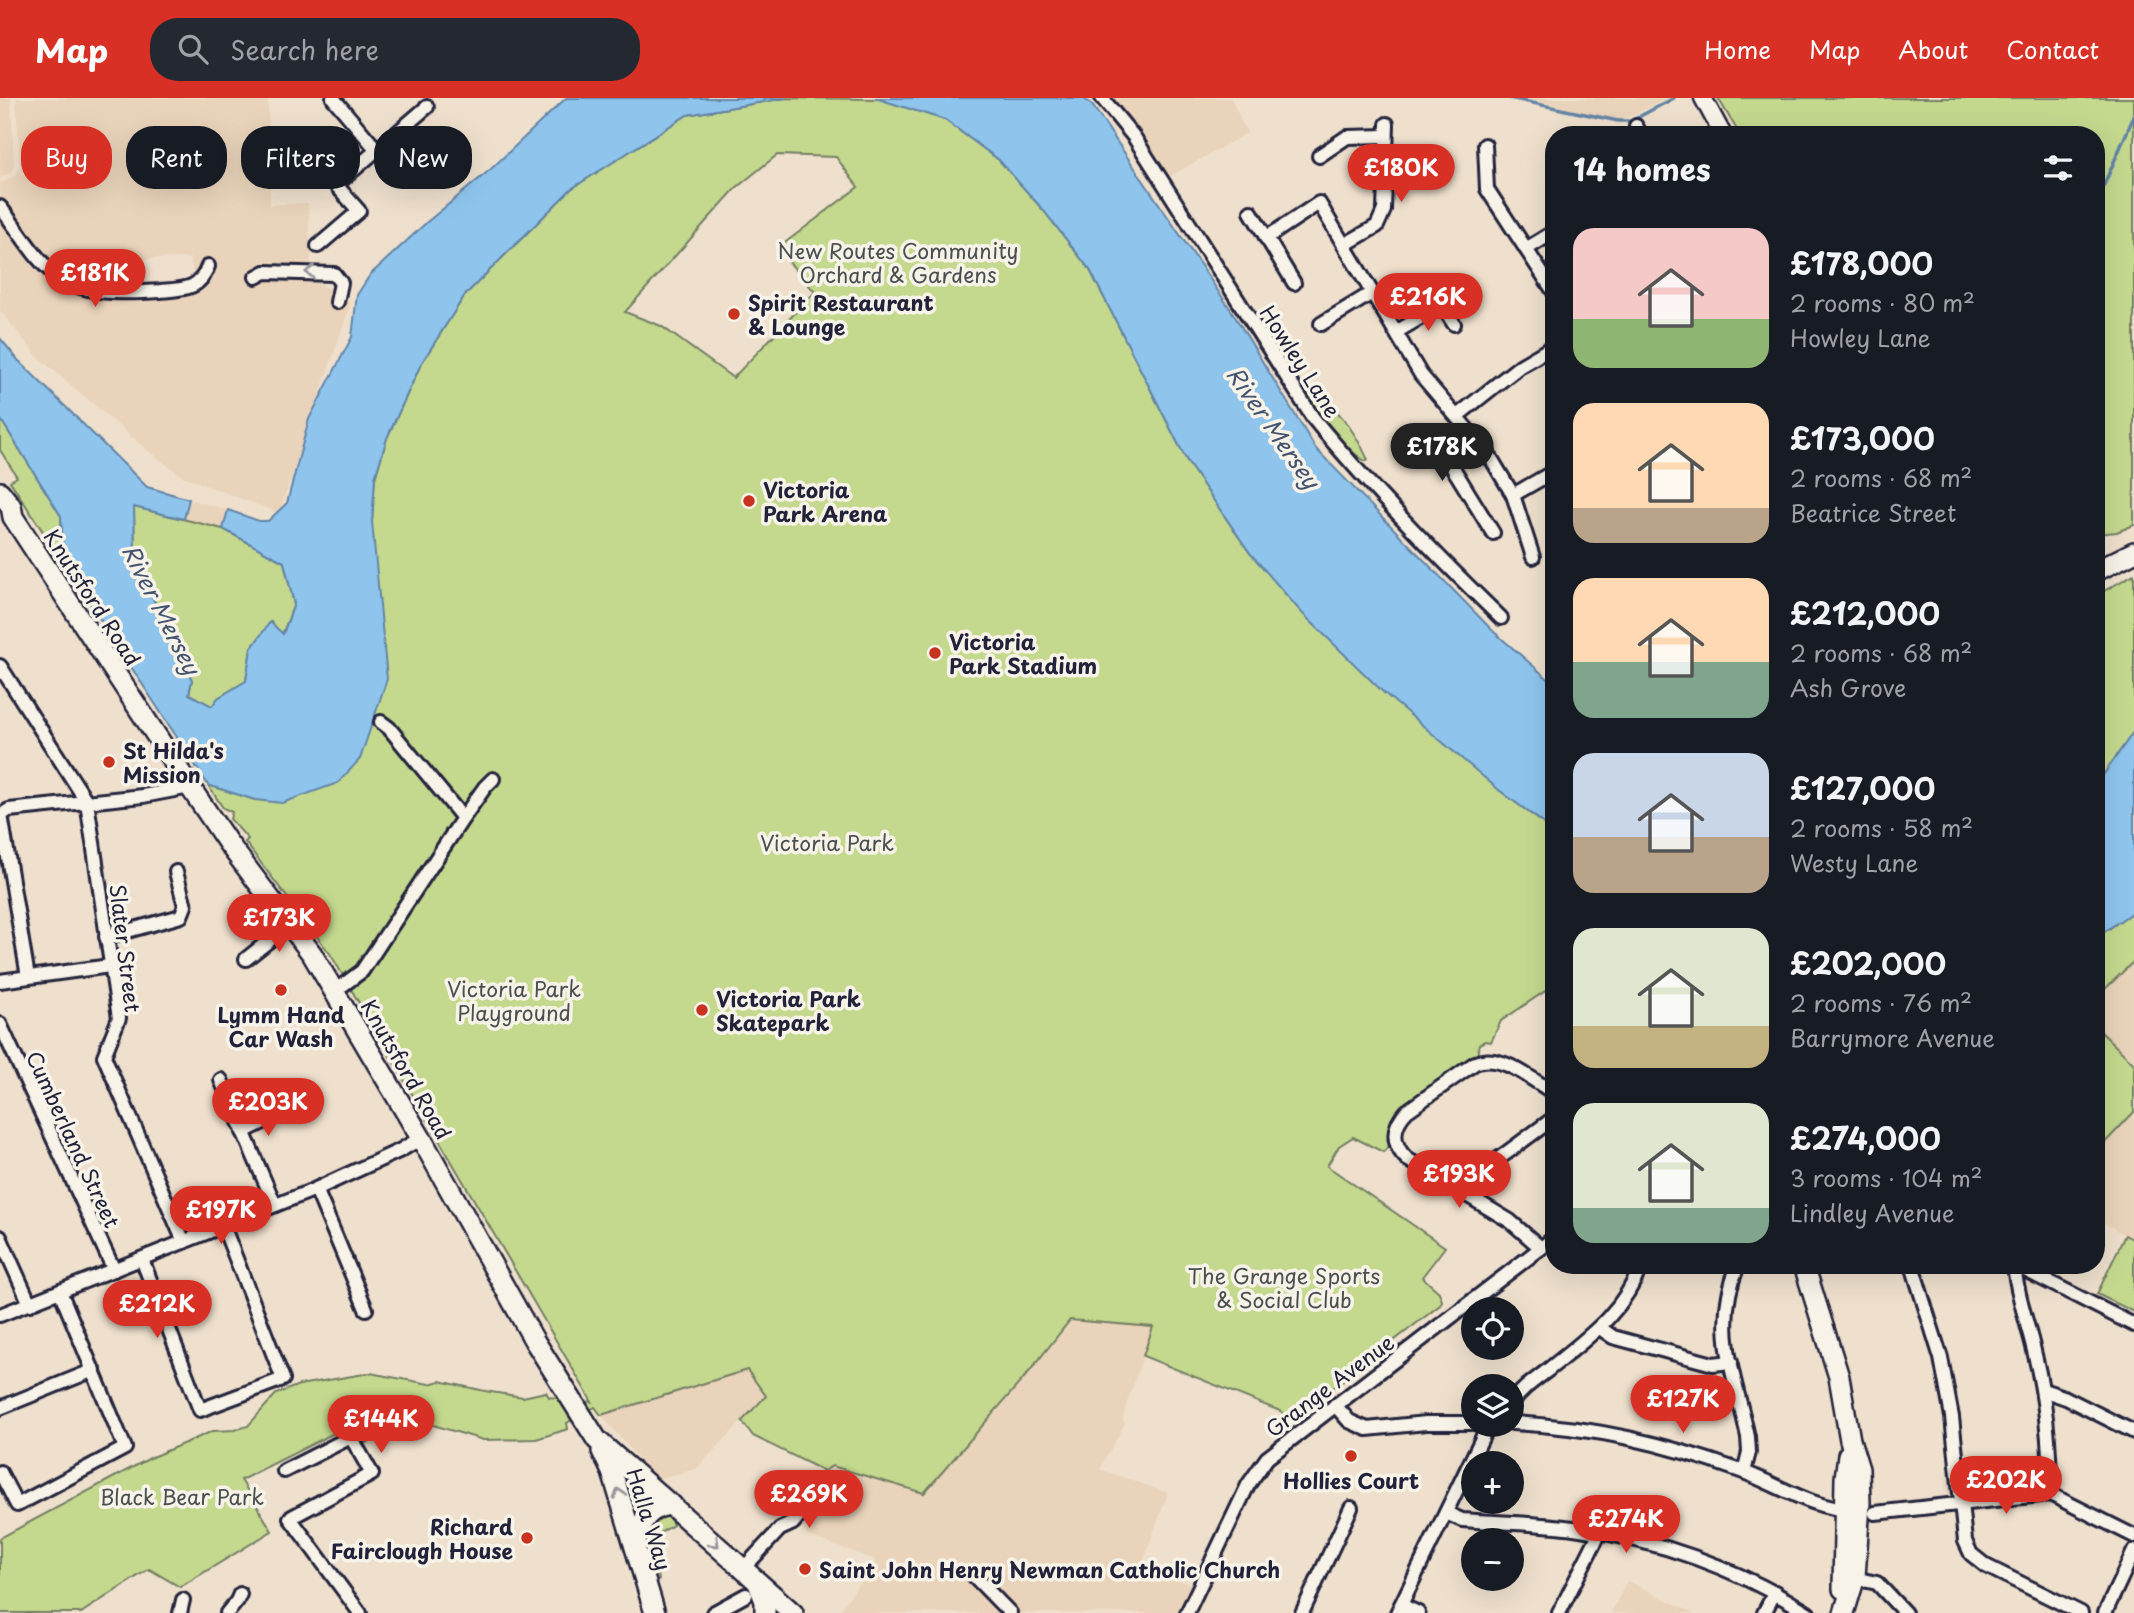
<!DOCTYPE html>
<meta charset="utf-8">
<style>
body{margin:0;font-family:"Playpen Sans",sans-serif;background:#242831;color:#f1f3f6;height:100vh;display:flex;flex-direction:column;font-size:26px;white-space:nowrap}
*{box-sizing:border-box;margin:0}
p{font-size:23px;color:#9ea1a6}
.icon{flex:none;width:38px;height:38px;fill:none;stroke:currentColor;stroke-width:2;stroke-linecap:round;stroke-linejoin:round}
.map{position:relative;flex:1;overflow:hidden}
.drawer{position:absolute;left:1545px;top:28px;width:560px;height:1148px;display:flex;flex-direction:column;background:#171b24;border-radius:28px;box-shadow:0 7px 28px #0002}
.drawer>*{flex:none}
.banner{position:absolute;left:21px;top:28px;width:665px;height:63px;display:flex;gap:14px}
.fabs{position:absolute;left:1461px;top:1199px;display:grid;gap:14px}
.fabs a{display:grid;place-items:center;width:63px;height:63px;border-radius:50%;background:#171b24;box-shadow:0 7px 28px #0002;font-size:35px}
.price{position:absolute;translate:-50% -60px;padding:0 16px;border-radius:24px;background:#d93025;color:#fff;font-size:23px;line-height:46px;filter:drop-shadow(0 2px 4px #0008)}
.price::after{content:'';position:absolute;left:50%;top:42px;width:21px;height:16px;margin-left:-10px;background:inherit;clip-path:polygon(0 0,100% 0,50% 100%)}
.price.active{background:#222;color:#fff}
ul{padding:0;list-style:none}
li{display:flex;align-items:center;gap:21px;height:175px;padding:0 28px}
li span{display:grid;place-items:center;flex:none;width:196px;height:140px;border-radius:21px;color:#555}
li>.icon{margin-inline-start:auto}
span .icon{width:84px;height:84px;fill:#fffc;stroke-width:1}
li b{font-size:30px}
h2{display:flex;justify-content:space-between;align-items:center;height:84px;padding:0 28px;font-size:30px}
.tag{padding:0 24px;border-radius:28px;background:#171b24;box-shadow:0 7px 28px #0002;font-size:24px;line-height:63px}
.tag.active{background:#d93025;color:#fff}
header{display:flex;align-items:center;gap:42px;box-sizing:border-box;height:98px;padding:0 35px;background:#d93025;color:#fff}
header strong{font-size:33px}
nav{display:flex;gap:38px;margin-inline-start:auto;font-size:24px}
.search{width:490px;height:63px;background:#242831;display:flex;align-items:center;gap:18px;box-sizing:border-box;padding:0 24px;border-radius:28px;color:#9ea1a6;font-size:26px}
.map>svg:first-child{display:block}
.built{fill:#e9d3ba}
.green{fill:#c4d98e;stroke:#737e64;stroke-width:2;fill-rule:evenodd}
.water{fill:#8fc5ed;stroke:#6384a6;stroke-width:2}
.lines{fill:none;stroke-linecap:round;stroke-linejoin:round}
.stream{stroke:#6384a6;stroke-width:3.5}
.minor-casing{stroke:#22223b;stroke-width:18}
.tertiary-casing{stroke:#22223b;stroke-width:21}
.primary-casing{stroke:#22223b;stroke-width:24}
.trunk-casing{stroke:#22223b;stroke-width:24}
.minor{stroke:#f7f3e8;stroke-width:12}
.tertiary{stroke:#f7f3e8;stroke-width:16}
.primary{stroke:#f7f3e8;stroke-width:19}
.trunk{stroke:#f7f3e8;stroke-width:19}
.oneway{stroke:#97959a}
.poi-dot{fill:#c8321e;stroke:#f7f3e8;stroke-width:2.5}
.labels{text-anchor:middle;dominant-baseline:central;stroke-width:7;stroke-linejoin:round;paint-order:stroke}
.park-label{font-size:21px;fill:#4a5050;stroke:#f7f3e8}
.poi-label{font-size:21px;font-weight:bold;fill:#22223b;stroke:#f7f3e8;text-anchor:start}
.street-label{font-size:21px;fill:#22223b;stroke:#f7f3e8}
.water-label{font-size:23px;font-style:italic;fill:#435370;stroke:#f7f3e8}
</style>
<header>
<strong>Map</strong>
<div class="search"><svg class="icon" aria-label="search" viewBox="0 0 24 24"><circle cx="10" cy="10" r="6"/><path d="M15 15l6 6"/></svg>Search here</div>
<nav><a>Home</a><a>Map</a><a>About</a><a>Contact</a></nav>
</header>
<div class="map">
<svg width="2134" height="1515" viewBox="0 0 2134 1515">
<rect width="100%" height="100%" fill="#efe0cd"/>
<filter id="ink" filterUnits="userSpaceOnUse"><feTurbulence type="fractalNoise" baseFrequency=".0143" numOctaves="2"/><feDisplacementMap in="SourceGraphic" scale="14" xChannelSelector="R" yChannelSelector="G"/><feConvolveMatrix kernelMatrix="1 2 1 2 8 2 1 2 1" color-interpolation-filters="sRGB"/></filter>
<g filter="url(#ink)">
<g class="built">
<path d="M0 0H11L14 69 11 75 0 80Z"/>
<path d="M16 0H268L270 107 308 105 311 168 310 180 351 205 279 415 182 378 147 352 38 259 0 213V113L36 162 53 178 76 191 102 198 197 192 190 160 130 161 132 192 91 191 65 180 48 167 0 105V85L13 79 20 70Z"/>
<path d="M1090 0H1231L1247 35 1158 85 1103 9Z"/>
<path d="M1523 0H1670L1618 23Z"/>
<path d="M189 401 228 412 223 431 184 421Z"/>
<path d="M2134 863V1142L2097 1121V899Z"/>
<path d="M1070 1222 1153 1229 1125 1311 1123 1321 1125 1325 1100 1371 1168 1395 1142 1466 1196 1489 1183 1515H1017L1008 1507 1001 1515H838L876 1462 806 1437 824 1373 832 1368 924 1395 1029 1274Z"/>
<path d="M747 1272 767 1298 696 1371 656 1381 601 1317Z"/>
<path d="M1627 1483 1694 1515H1611Z"/>
</g>
<g class="green">
<path d="M786 0 881 1 945 22 999 62 1044 113 1090 172 1188 365 1250 455 1499 692 1554 733V887L1501 923 1491 944 1485 943 1479 946 1477 959 1395 1017 1391 1026V1047L1383 1054 1353 1039 1339 1048 1327 1068 1445 1149 1422 1179 1439 1194 1442 1203 1440 1207 1293 1321 1280 1313 1143 1258 1153 1229 1070 1222 1029 1274 924 1395 832 1368 824 1373 753 1338 742 1323 766 1298 747 1272 601 1317 595 1309 567 1325 568 1331 536 1341 483 1342 433 1327 400 1325 364 1346 348 1328 241 1382 272 1433 180 1489 149 1471 81 1515H0V1440L152 1359 213 1333 235 1332 248 1328 276 1296 299 1287 370 1275 429 1286 440 1283 485 1293 523 1299 546 1294 549 1299 592 1304 331 857 245 744 248 741 230 721 232 714 223 710 208 687 255 702 372 424 375 380 387 340 421 266 465 197 571 91 687 17ZM777 57 836 59 858 89 782 147 788 163 815 194 733 280 661 228 625 214 736 90Z"/>
<path d="M1718 0H2134V427L2117 434 2097 436 2096 37H1740Z"/>
<path d="M1307 291C1334 302 1356 335 1368 362L1365 363C1339 346 1319 321 1306 293Z"/>
<path d="M0 320 61 418 64 466 10 383 17 379 0 352Z"/>
<path d="M134 409 223 431 284 464 294 506 282 537 271 524 251 551 246 583 218 600 212 609 189 596 192 582 135 463Z"/>
<path d="M2134 476V633L2097 686V497Z"/>
<path d="M2134 813V863L2097 899V839Z"/>
<path d="M2097 930 2134 966V1014L2097 1053Z"/>
<path d="M2125 1137 2134 1142V1214L2097 1196Z"/>
<path d="M661 1418 669 1419 673 1427 645 1444 656 1454 654 1458 659 1482 655 1484 643 1450 645 1430Z"/>
</g>
<g class="water">
<path d="M566 0H786L687 17 571 91 465 197 421 266 387 340 375 380 372 424 387 581 360 661 338 685 282 705 255 702 208 687 64 466 61 418 0 320V240L18 262 147 389 189 401 184 421 134 409 135 463 192 582 189 596 212 608 218 600 246 583 251 551 270 524 283 536 294 506 284 464 223 431 228 412 259 423H268L287 405 309 321 352 239 357 197 370 177 427 124 491 71Z"/>
<path d="M875 0H1083L1092 7 1231 212 1316 351 1493 533 1554 586V733L1499 692 1383 594 1301 514 1250 455 1188 365 1090 172 1044 113 999 62 945 22Z"/>
<path d="M2134 633V813L2097 839V686Z"/>
</g>
<g class="lines">
<g class="stream">
<path d="M1509 0 1618 23H1631L1674 0"/>
<path d="M2096 105 2134 18"/>
</g>
<defs>
<g id="minor">
<path d="M333 0 377 52"/>
<path d="M1102 0 1134 39 1313 320C1371 391 1435 456 1501 520"/>
<path d="M1636 28 1641 37"/>
<path d="M1485 47 1487 91 1554 194"/>
<path d="M304 55 336 87 427 9"/>
<path d="M1319 58 1347 39 1386 38"/>
<path d="M0 109C14 126 25 145 39 161 71 200 116 195 160 193 183 191 200 192 208 168"/>
<path d="M1251 114 1294 185"/>
<path d="M1266 140 1319 105 1421 277 1489 357 1513 397 1533 459"/>
<path d="M1344 147 1377 128 1384 112 1387 26"/>
<path d="M318 148 359 113 336 87"/>
<path d="M1526 151 1554 134"/>
<path d="M256 179 265 174 334 176 341 185 337 204"/>
<path d="M1435 196 1454 226"/>
<path d="M1321 226 1372 195"/>
<path d="M1396 234 1442 207"/>
<path d="M1457 318 1520 268 1554 248"/>
<path d="M1480 345 1456 363 1453 370 1493 435"/>
<path d="M1513 397 1553 374"/>
<path d="M0 568 87 704 119 920 104 958 184 1144"/>
<path d="M381 624 389 630 463 720"/>
<path d="M106 839 181 818 185 808 176 774"/>
<path d="M246 861 290 826"/>
<path d="M28 879 1 717 9 712 143 698 190 689"/>
<path d="M0 883 110 868"/>
<path d="M335 893 362 873 463 720 485 689 493 681"/>
<path d="M0 926 114 1172"/>
<path d="M221 982 275 1107"/>
<path d="M243 1034 278 1017"/>
<path d="M316 1091 366 1211"/>
<path d="M1460 1094 1471 1081 1554 1020"/>
<path d="M0 1139 30 1206"/>
<path d="M1541 1150 1510 1123 1407 1061C1391 1046 1392 1028 1407 1013L1475 965C1501 954 1532 982 1554 995"/>
<path d="M142 1161 200 1312 283 1281 224 1130"/>
<path d="M1738 1167C1712 1230 1735 1277 1748 1339L1749 1354 1744 1374"/>
<path d="M1912 1167 1941 1260 1952 1319 1965 1443 1971 1456 1986 1468 2081 1515"/>
<path d="M2014 1167C2017 1198 2028 1226 2035 1257 2046 1302 2050 1350 2050 1396"/>
<path d="M2015 1167 2134 1227"/>
<path d="M0 1217 316 1091 401 1052 421 1040"/>
<path d="M1600 1230 1613 1239 1713 1266 1731 1264"/>
<path d="M2043 1292 2066 1300 2134 1334"/>
<path d="M1512 1305C1521 1291 1535 1282 1548 1272 1586 1241 1624 1215 1641 1167"/>
<path d="M1335 1307 1349 1323 1367 1331 1426 1325H1474"/>
<path d="M0 1310 94 1272"/>
<path d="M1512 1325C1595 1329 1663 1345 1741 1373 1777 1386 1813 1411 1851 1412"/>
<path d="M284 1373 351 1339 372 1376 290 1420 360 1515"/>
<path d="M0 1374 17 1407 125 1350 60 1193"/>
<path d="M1446 1415 1462 1422C1499 1425 1537 1425 1574 1430 1656 1441 1738 1470 1808 1515"/>
<path d="M1875 1415 2050 1396 2134 1438"/>
<path d="M743 1471 780 1431 793 1425 814 1400"/>
<path d="M974 1478 1010 1515"/>
<path d="M1849 1479 1877 1485 1905 1515"/>
<path d="M1401 1507 1418 1515"/>
<path d="M180 1515 183 1502"/>
<path d="M227 1515 237 1503 240 1496"/>
<path d="M713 1515 746 1497"/>
<path d="M1187 1515 1248 1387 1267 1360 1554 1140"/>
<path d="M1302 1515 1351 1410"/>
<path d="M1397 1515 1483 1338 1485 1326"/>
<path d="M1559 1515 1600 1434"/>
<path d="M1764 1515 1775 1494"/>
<path d="M2105 1515 2134 1453"/>
</g>
<path id="tertiary" d="M1703 0 1723 37"/>
<g id="primary">
<path d="M2096 473 2134 454"/>
<path d="M1804 1167 1839 1279 1850 1342 1859 1371 1860 1405 1855 1479 1844 1515"/>
<path d="M1843 1491 1845 1380 1848 1357"/>
</g>
<g id="trunk">
<path d="M0 394 11 408 13 419 190 689 228 745 312 856 421 1040 534 1242 597 1342 793 1515"/>
<path d="M602 1353 612 1374 655 1515"/>
<path d="M636 1448C638 1426 649 1408 672 1407"/>
<path d="M758 1485 765 1503V1515"/>
</g>
</defs>
<use href="#minor" class="minor-casing"/>
<use href="#tertiary" class="tertiary-casing"/>
<use href="#primary" class="primary-casing"/>
<use href="#trunk" class="trunk-casing"/>
<use href="#minor" class="minor"/>
<use href="#tertiary" class="tertiary"/>
<use href="#primary" class="primary"/>
<use href="#trunk" class="trunk"/>
</g>
<defs><path id="oneway-chevron" d="M-2-3.5L2.5 0L-2 3.5" fill="none" stroke-width="1.6" stroke-linecap="round" stroke-linejoin="round" transform="scale(1.75)"/></defs>
<g class="oneway">
<use href="#oneway-chevron" transform="translate(310 174) rotate(-180)"/>
<use href="#oneway-chevron" transform="translate(619 1395) rotate(-108)"/>
<use href="#oneway-chevron" transform="translate(715 1445) rotate(44)"/>
</g>
</g>
<g class="poi-dot">
<circle cx="734" cy="216" r="7"/>
<circle cx="749" cy="403" r="7"/>
<circle cx="935" cy="555" r="7"/>
<circle cx="109" cy="664" r="7"/>
<circle cx="281" cy="892" r="7"/>
<circle cx="702" cy="912" r="7"/>
<circle cx="1351" cy="1358" r="7"/>
<circle cx="527" cy="1440" r="7"/>
<circle cx="805" cy="1471" r="7"/>
</g>
<g class="labels">
<g class="park-label">
<text x="898" y="152">New Routes Community<tspan x="898" dy="24">Orchard &amp; Gardens</tspan></text>
<text x="827" y="744">Victoria Park</text>
<text x="514" y="890">Victoria Park<tspan x="514" dy="24">Playground</tspan></text>
<text x="1284" y="1177">The Grange Sports<tspan x="1284" dy="24">&amp; Social Club</tspan></text>
<text x="182" y="1398">Black Bear Park</text>
</g>
<g class="poi-label">
<text x="748" y="204">Spirit Restaurant<tspan x="748" dy="24">&amp; Lounge</tspan></text>
<text x="763" y="391">Victoria<tspan x="763" dy="24">Park Arena</tspan></text>
<text x="949" y="543">Victoria<tspan x="949" dy="24">Park Stadium</tspan></text>
<text x="123" y="652">St Hilda's<tspan x="123" dy="24">Mission</tspan></text>
<text x="716" y="900">Victoria Park<tspan x="716" dy="24">Skatepark</tspan></text>
<text x="281" y="916" text-anchor="middle">Lymm Hand<tspan x="281" dy="24">Car Wash</tspan></text>
<text x="1351" y="1382" text-anchor="middle">Hollies Court</text>
<text x="513" y="1428" text-anchor="end">Richard<tspan x="513" dy="24">Fairclough House</tspan></text>
<text x="819" y="1471">Saint John Henry Newman Catholic Church</text>
</g>
<g class="street-label">
<text transform="translate(1301 263) rotate(57)">Howley Lane</text>
<text transform="translate(93 499) rotate(57)">Knutsford Road</text>
<text transform="translate(126 850) rotate(83)">Slater Street</text>
<text transform="translate(407 971) rotate(60)">Knutsford Road</text>
<text transform="translate(74 1041) rotate(65)">Cumberland Street</text>
<text transform="translate(1329 1287) rotate(-37)">Grange Avenue</text>
<text transform="translate(650 1421) rotate(73)">Halla Way</text>
</g>
<g class="water-label">
<text transform="translate(1274 329) rotate(55)">River Mersey</text>
<text transform="translate(162 511) rotate(63)">River Mersey</text>
</g>
</g>
</svg>
<div class="fabs">
<a><svg class="icon" aria-label="locate" viewBox="0 0 24 24"><circle cx="12" cy="12" r="6"/><path d="M12 2v4M12 18v4M2 12h4M18 12h4"/></svg></a>
<a><svg class="icon" aria-label="layers" viewBox="0 0 24 24"><path d="M12 4l9 5-9 5-9-5zM3 14l9 5 9-5"/></svg></a>
<a>+</a>
<a>−</a>
</div>
<b class="price" style="left:1401px;top:106px">£180K</b>
<b class="price" style="left:95px;top:211px">£181K</b>
<b class="price" style="left:1428px;top:235px">£216K</b>
<b class="price active" style="left:1442px;top:385px">£178K</b>
<b class="price" style="left:279px;top:856px">£173K</b>
<b class="price" style="left:268px;top:1040px">£203K</b>
<b class="price" style="left:1459px;top:1112px">£193K</b>
<b class="price" style="left:221px;top:1148px">£197K</b>
<b class="price" style="left:157px;top:1242px">£212K</b>
<b class="price" style="left:1683px;top:1337px">£127K</b>
<b class="price" style="left:381px;top:1357px">£144K</b>
<b class="price" style="left:2006px;top:1418px">£202K</b>
<b class="price" style="left:809px;top:1432px">£269K</b>
<b class="price" style="left:1626px;top:1457px">£274K</b>
<div class="banner">
<a class="tag active">Buy</a>
<a class="tag">Rent</a>
<a class="tag">Filters</a>
<a class="tag">New</a>
</div>
<section class="drawer">
<h2>14 homes<svg class="icon" aria-label="filters" viewBox="0 0 24 24"><path d="M4 7h16M4 17h16"/><circle cx="9" cy="7" r="2"/><circle cx="15" cy="17" r="2"/></svg></h2>
<ul>
<li><span style="background:linear-gradient(#f6c9c9 65%,#8fb573 0)"><svg class="icon" aria-label="home" viewBox="0 0 24 24"><path d="M3 11l9-7 9 7M6 9v11h12V9"/></svg></span><div><b>£178,000</b><p>2 rooms · 80 m²</p><p>Howley Lane</p></div></li>
<li><span style="background:linear-gradient(#ffd9b3 75%,#b9a48a 0)"><svg class="icon" aria-label="home" viewBox="0 0 24 24"><path d="M3 11l9-7 9 7M6 9v11h12V9"/></svg></span><div><b>£173,000</b><p>2 rooms · 68 m²</p><p>Beatrice Street</p></div></li>
<li><span style="background:linear-gradient(#ffd9b3 60%,#7fa58c 0)"><svg class="icon" aria-label="home" viewBox="0 0 24 24"><path d="M3 11l9-7 9 7M6 9v11h12V9"/></svg></span><div><b>£212,000</b><p>2 rooms · 68 m²</p><p>Ash Grove</p></div></li>
<li><span style="background:linear-gradient(#c9d6e8 60%,#b9a48a 0)"><svg class="icon" aria-label="home" viewBox="0 0 24 24"><path d="M3 11l9-7 9 7M6 9v11h12V9"/></svg></span><div><b>£127,000</b><p>2 rooms · 58 m²</p><p>Westy Lane</p></div></li>
<li><span style="background:linear-gradient(#dfe7d0 70%,#c2b280 0)"><svg class="icon" aria-label="home" viewBox="0 0 24 24"><path d="M3 11l9-7 9 7M6 9v11h12V9"/></svg></span><div><b>£202,000</b><p>2 rooms · 76 m²</p><p>Barrymore Avenue</p></div></li>
<li><span style="background:linear-gradient(#dfe7d0 75%,#7fa58c 0)"><svg class="icon" aria-label="home" viewBox="0 0 24 24"><path d="M3 11l9-7 9 7M6 9v11h12V9"/></svg></span><div><b>£274,000</b><p>3 rooms · 104 m²</p><p>Lindley Avenue</p></div></li>
</ul>
</section>
</div>
